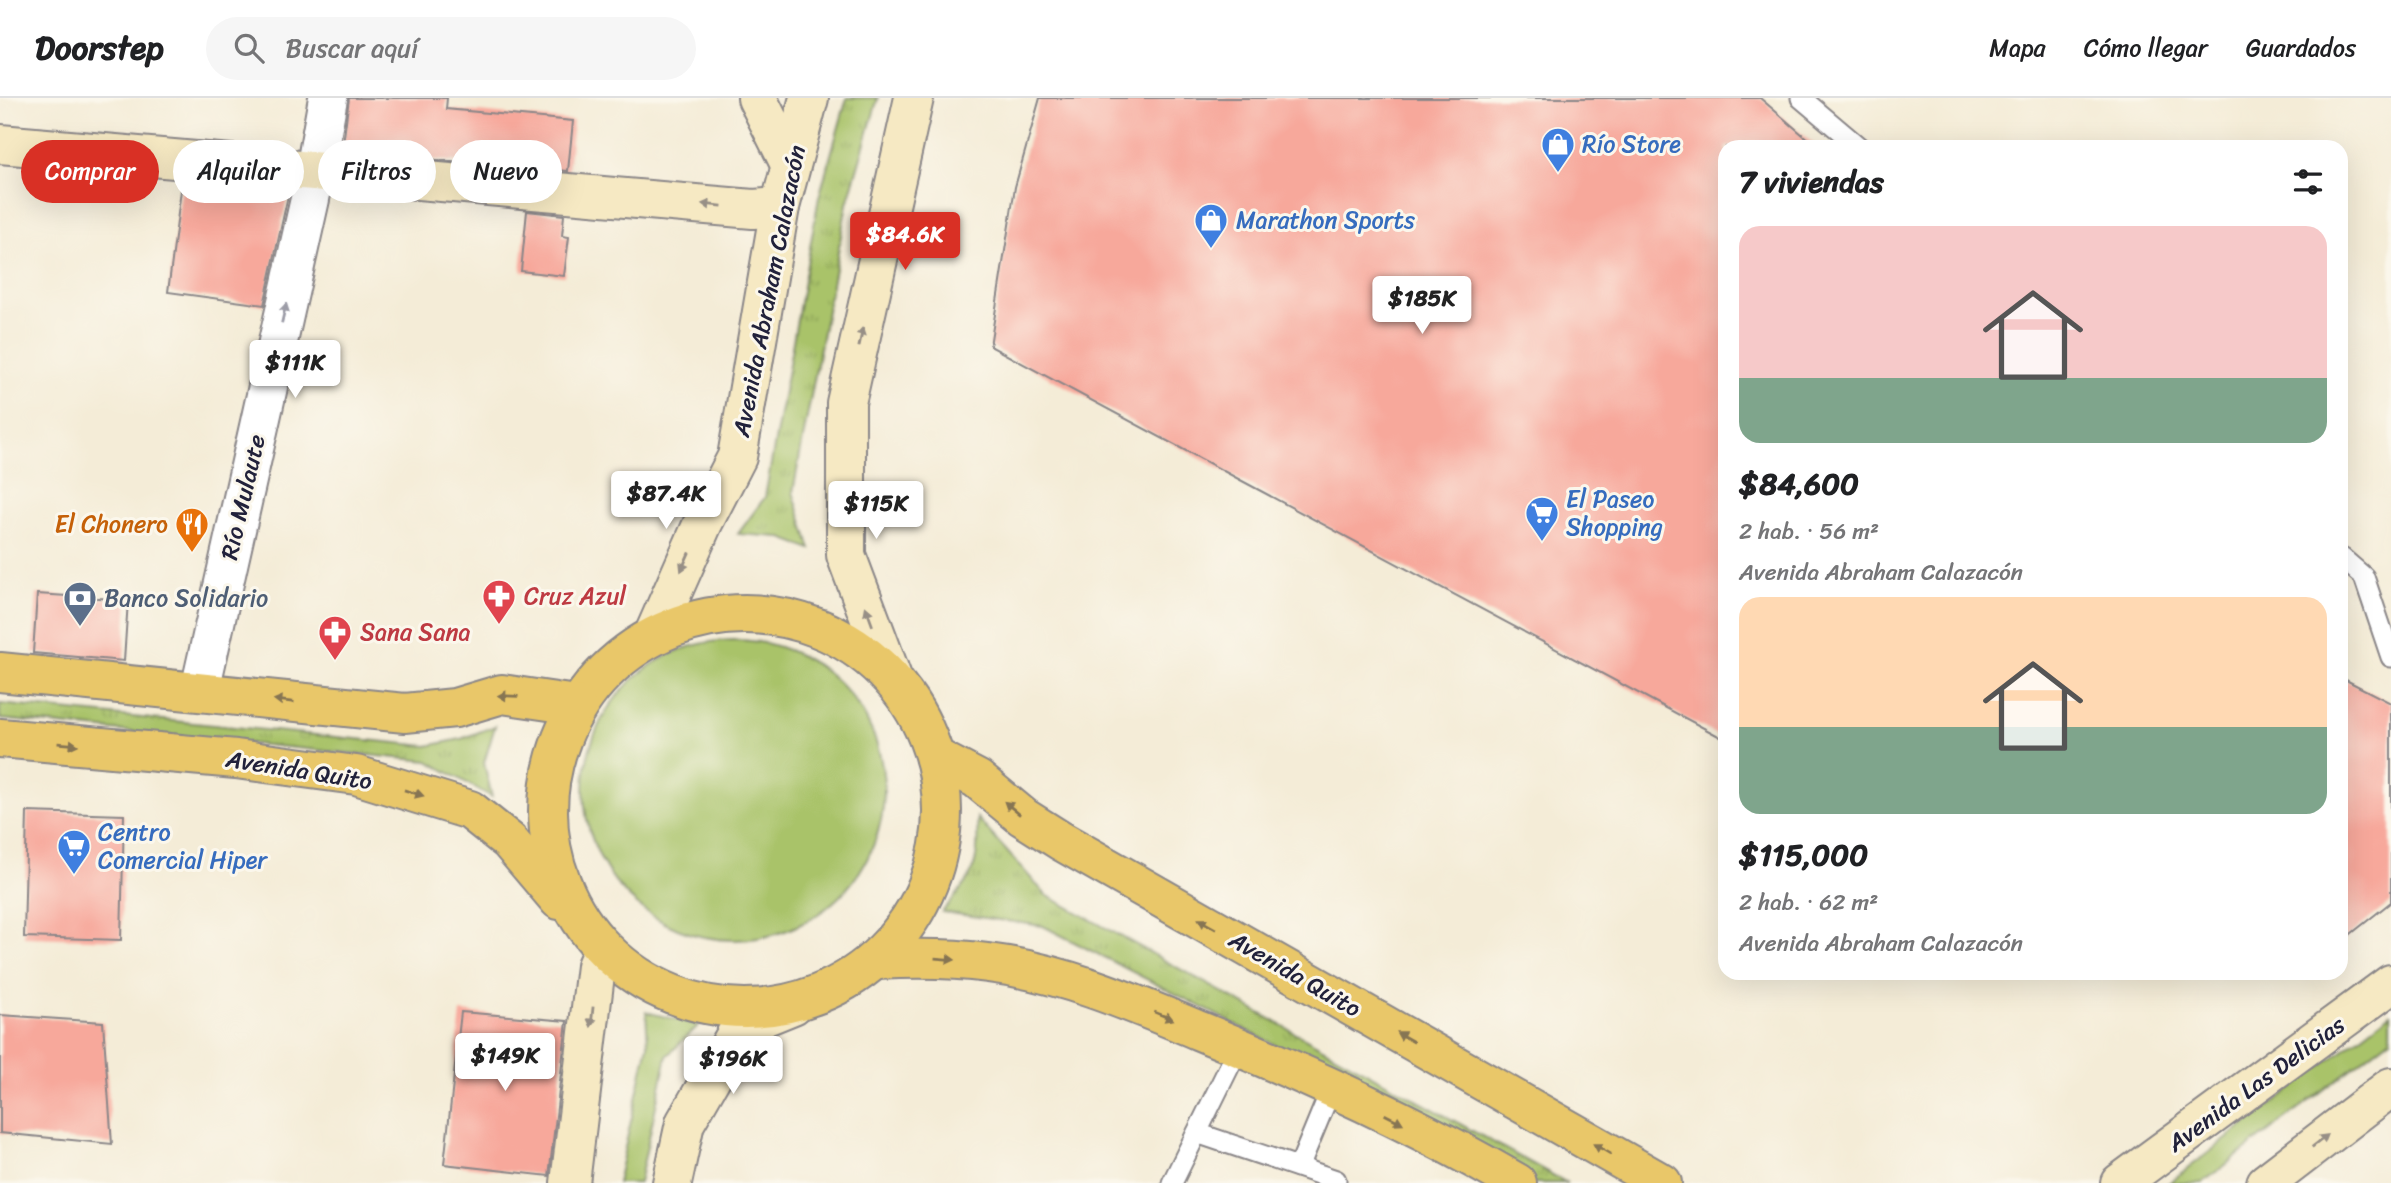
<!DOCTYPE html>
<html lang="es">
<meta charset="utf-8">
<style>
body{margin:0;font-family:Sriracha,sans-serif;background:#f6f6f6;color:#202124;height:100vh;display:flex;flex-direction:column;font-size:26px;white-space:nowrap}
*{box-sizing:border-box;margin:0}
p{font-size:23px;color:#757577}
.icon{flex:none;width:38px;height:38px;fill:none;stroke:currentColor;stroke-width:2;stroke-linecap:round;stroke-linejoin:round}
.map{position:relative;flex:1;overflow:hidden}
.drawer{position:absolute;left:1718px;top:42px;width:630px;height:840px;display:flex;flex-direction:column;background:#fff;border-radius:21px;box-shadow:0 7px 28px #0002}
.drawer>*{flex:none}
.top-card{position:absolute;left:21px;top:42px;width:665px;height:63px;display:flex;gap:14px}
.price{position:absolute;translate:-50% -60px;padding:0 16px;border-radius:7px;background:#fff;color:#222;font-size:23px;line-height:46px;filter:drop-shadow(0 2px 4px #0008)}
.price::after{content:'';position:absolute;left:50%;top:42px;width:21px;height:16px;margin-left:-10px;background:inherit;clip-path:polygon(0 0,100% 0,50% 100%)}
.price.on{background:#d93025;color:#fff}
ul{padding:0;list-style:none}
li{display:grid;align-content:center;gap:14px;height:371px;padding:0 21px}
li span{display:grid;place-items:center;height:217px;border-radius:21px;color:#555}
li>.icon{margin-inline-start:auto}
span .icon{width:126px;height:126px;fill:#fffc;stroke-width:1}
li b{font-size:30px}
h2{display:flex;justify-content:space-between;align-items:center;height:84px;padding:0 21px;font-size:30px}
.tag{padding:0 24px;border-radius:32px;background:#fff;box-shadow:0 7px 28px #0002;font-size:24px;line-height:63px}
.tag.on{background:#d93025;color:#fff}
header{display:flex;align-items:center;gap:42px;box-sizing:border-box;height:98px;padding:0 35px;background:#fff;border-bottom:2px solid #e0e0e0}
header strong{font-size:33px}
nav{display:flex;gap:38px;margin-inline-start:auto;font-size:24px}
.search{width:490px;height:63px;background:#f6f6f6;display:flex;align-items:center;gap:18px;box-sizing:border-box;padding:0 24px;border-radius:38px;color:#757577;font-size:26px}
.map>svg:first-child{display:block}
.grass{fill:#a9c369;stroke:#667252;stroke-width:2}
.park{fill:url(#park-tufts);stroke:#667252;stroke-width:2}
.building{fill:#f7a89b}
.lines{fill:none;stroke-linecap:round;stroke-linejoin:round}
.lane-casing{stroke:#8b8789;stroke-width:23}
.street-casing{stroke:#8b8789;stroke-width:42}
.secondary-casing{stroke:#8b8789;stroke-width:42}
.primary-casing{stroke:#8b8789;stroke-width:42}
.lane{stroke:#fff;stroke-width:19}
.street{stroke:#fff;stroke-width:38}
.secondary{stroke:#f6e9c3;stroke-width:38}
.primary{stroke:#e9c769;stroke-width:38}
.oneway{fill:#978f86}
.oneway2{fill:#9c9ca7}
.oneway3{fill:#867452}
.labels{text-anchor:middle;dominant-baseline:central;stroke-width:6;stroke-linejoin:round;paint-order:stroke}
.shop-label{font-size:24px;fill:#366cbe;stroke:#fbf7ec;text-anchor:start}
.street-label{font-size:24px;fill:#22223b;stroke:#fbf7ec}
.food-label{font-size:24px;fill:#c56008;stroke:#fbf7ec;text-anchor:end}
.health-label{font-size:24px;fill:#be3a42;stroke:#fbf7ec;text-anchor:start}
.service-label{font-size:24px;fill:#4e5e75;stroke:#fbf7ec;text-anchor:start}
</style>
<header>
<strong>Doorstep</strong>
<div class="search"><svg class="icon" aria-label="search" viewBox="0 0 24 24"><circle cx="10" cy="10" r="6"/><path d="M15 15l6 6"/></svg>Buscar aquí</div>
<nav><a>Mapa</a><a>Cómo llegar</a><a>Guardados</a></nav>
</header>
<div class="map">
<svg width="2391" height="1085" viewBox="0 0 2391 1085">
<defs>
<pattern id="park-tufts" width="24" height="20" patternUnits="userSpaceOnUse" patternTransform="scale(1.75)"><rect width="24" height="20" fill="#a9c369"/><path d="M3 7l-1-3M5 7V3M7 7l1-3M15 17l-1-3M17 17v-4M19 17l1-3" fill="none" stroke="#91a75c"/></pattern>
</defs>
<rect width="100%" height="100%" fill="#fbf7ec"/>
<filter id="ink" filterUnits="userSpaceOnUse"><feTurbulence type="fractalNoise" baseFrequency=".0143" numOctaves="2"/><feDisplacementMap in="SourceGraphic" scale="14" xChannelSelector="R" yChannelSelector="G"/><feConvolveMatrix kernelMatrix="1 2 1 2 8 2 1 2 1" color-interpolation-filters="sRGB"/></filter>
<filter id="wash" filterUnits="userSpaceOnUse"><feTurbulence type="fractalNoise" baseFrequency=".00686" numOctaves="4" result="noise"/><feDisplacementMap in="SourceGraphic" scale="28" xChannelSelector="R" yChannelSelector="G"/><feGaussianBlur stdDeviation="1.57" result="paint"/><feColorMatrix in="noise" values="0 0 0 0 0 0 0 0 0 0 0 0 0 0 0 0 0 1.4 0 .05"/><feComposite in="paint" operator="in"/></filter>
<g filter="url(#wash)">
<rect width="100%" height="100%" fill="#f4ecd7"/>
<g class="grass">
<circle cx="734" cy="692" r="150"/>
<path d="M646 914 699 927 667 958 639 1085H617L648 947Z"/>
<path d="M2391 915V940L2202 1085H2169Z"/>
</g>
<g class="park">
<path d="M847 0H878L847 106 793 394 811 451 779 439 738 436 765 399 819 99Z"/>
<path d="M0 606 427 648 461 641 495 628 484 665 492 699 428 663 0 621Z"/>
<path d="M977 720 1046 797 1567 1085H1530L1326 973 1043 828 942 814C975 775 979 772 977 720Z"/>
</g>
<g id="blocks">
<g class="building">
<path d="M349 0H447L446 11 573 23 568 73 342 54Z"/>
<path d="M1040 0H1760L1817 49H1726V642L990 248 1015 89Z"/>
<path d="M182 84 289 93 264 207 168 194Z"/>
<path d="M527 113 564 117 562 138 569 139 564 178 521 173Z"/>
<path d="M37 496 128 502 124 563 33 555Z"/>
<path d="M2342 580 2391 605V804L2342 843Z"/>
<path d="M27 714 124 717 121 842 24 839Z"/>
<path d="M461 914 567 923 549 1078 444 1066Z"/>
<path d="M0 917 103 924 112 1046 0 1035Z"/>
</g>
</g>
</g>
<g filter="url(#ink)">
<use href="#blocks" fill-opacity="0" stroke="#8b8789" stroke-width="2"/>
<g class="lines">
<defs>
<g id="lane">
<path d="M1801 0 1859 49"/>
<path d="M2342 460 2364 479 2391 559"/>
<path d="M1197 1035 1336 1082"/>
<path d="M1299 1069 1332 989"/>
<path d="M1172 1085 1239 949"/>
</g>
<path id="street" d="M200 592 310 101 328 0"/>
<g id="secondary">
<path d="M757 0 790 66"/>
<path d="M0 46 753 111 780 109"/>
<path d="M654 536 703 425 737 359 780 109 809 0"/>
<path d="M893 582 846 457V305L914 0"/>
<path d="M570 1085 596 868 603 852"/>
<path d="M672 1085 685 1025 741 928 793 907"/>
<path d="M2120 1085 2391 886"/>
<path d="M2266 1085 2391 989"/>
</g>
<g id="primary">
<circle cx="745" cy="713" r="197"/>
<path d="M0 574 405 615 455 610 502 596 576 607"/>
<path d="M0 640 236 661 356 677 470 712 509 743 559 802"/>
<path d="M935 659 977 681 1023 719 1061 743 1662 1085"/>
<path d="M877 862C914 860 951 860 988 865 1061 874 1133 905 1200 933 1308 977 1416 1026 1517 1085"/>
</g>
</defs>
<use href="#lane" class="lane-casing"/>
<use href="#street" class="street-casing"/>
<use href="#secondary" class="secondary-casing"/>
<use href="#primary" class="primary-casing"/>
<use href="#lane" class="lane"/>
<use href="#street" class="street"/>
<use href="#secondary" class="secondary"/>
<use href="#primary" class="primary"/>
</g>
<defs><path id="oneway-solid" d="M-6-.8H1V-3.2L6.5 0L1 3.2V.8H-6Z" transform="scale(1.75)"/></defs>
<g class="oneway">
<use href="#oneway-solid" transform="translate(712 107) rotate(-174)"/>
<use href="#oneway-solid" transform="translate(861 239) rotate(-78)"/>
<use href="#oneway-solid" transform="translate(685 464) rotate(114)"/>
<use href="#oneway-solid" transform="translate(869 518) rotate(-110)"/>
<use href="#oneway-solid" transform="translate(592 919) rotate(96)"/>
<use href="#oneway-solid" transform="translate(2320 1043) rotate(-38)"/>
</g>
<use class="oneway2" href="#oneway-solid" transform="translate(284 215) rotate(-77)"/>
<g class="oneway3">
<use href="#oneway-solid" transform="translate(508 598) rotate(-178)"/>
<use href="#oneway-solid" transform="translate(284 603) rotate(-173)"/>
<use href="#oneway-solid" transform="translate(68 646) rotate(5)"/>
<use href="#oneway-solid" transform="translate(414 695) rotate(17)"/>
<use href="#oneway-solid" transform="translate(1012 710) rotate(-140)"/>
<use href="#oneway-solid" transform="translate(1207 826) rotate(-150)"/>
<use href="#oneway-solid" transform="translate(945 861) rotate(5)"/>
<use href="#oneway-solid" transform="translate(1164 918) rotate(22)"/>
<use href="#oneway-solid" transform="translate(1405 939) rotate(-150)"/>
<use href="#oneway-solid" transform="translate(1394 1021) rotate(27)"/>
<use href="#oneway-solid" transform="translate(1602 1051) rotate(-150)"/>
</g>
</g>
<defs>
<symbol id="shop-pin" viewBox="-11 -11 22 30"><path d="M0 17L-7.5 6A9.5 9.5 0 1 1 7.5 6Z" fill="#3f7fe0" stroke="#fbf7ec"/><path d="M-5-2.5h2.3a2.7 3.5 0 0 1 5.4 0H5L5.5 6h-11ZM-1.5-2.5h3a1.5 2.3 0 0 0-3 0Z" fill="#fff"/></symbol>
<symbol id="supermarket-pin" viewBox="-11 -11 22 30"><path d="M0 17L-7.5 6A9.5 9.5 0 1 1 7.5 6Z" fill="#3f7fe0" stroke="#fbf7ec"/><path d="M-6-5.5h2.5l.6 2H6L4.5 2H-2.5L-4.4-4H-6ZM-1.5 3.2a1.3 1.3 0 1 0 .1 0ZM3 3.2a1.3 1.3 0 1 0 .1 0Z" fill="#fff"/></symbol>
<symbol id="restaurant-pin" viewBox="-11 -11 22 30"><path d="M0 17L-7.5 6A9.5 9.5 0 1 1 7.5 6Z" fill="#e8710a" stroke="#fbf7ec"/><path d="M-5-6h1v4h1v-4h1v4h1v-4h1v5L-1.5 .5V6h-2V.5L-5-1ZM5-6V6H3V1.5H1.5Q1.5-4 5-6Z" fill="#fff"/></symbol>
<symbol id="pharmacy-pin" viewBox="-11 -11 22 30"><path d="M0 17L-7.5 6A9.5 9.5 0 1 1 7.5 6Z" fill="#e0444e" stroke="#fbf7ec"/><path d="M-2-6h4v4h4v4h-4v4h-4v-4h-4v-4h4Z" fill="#fff"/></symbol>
<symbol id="bank-pin" viewBox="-11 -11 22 30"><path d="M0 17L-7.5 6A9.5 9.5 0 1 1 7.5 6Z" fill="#5c6f8a" stroke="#fbf7ec"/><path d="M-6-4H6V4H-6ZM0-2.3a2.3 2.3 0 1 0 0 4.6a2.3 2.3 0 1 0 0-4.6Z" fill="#fff"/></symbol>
</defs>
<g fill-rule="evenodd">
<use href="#shop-pin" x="1539" y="27" width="38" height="52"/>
<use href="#shop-pin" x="1192" y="103" width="38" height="52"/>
<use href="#supermarket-pin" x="1523" y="396" width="38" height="52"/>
<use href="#restaurant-pin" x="173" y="407" width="38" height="52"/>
<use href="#pharmacy-pin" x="480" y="479" width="38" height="52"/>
<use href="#bank-pin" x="61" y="481" width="38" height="52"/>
<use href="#pharmacy-pin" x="316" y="515" width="38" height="52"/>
<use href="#supermarket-pin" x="55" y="729" width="38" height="52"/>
</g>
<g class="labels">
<g class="shop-label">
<text x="1582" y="46">Río Store</text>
<text x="1236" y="122">Marathon Sports</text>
<text x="1566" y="401">El Paseo<tspan x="1566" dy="28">Shopping</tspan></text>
<text x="98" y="734">Centro<tspan x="98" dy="28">Comercial Hiper</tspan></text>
</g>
<g class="street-label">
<text transform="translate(769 193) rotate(-79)">Avenida Abraham Calazacón</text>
<text transform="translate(243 399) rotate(-77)">Río Mulaute</text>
<text transform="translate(299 672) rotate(9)">Avenida Quito</text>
<text transform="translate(1295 876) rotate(30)">Avenida Quito</text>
<text transform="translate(2256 986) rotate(-36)">Avenida Las Delicias</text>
</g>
<g class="food-label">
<text x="168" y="426">El Chonero</text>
</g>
<g class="health-label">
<text x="524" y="498">Cruz Azul</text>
<text x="360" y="534">Sana Sana</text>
</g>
<g class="service-label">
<text x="104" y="500">Banco Solidario</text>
</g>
</g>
</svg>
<b class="price on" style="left:905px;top:174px">$84.6K</b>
<b class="price" style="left:1422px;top:238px">$185K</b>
<b class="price" style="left:295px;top:302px">$111K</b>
<b class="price" style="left:666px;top:433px">$87.4K</b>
<b class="price" style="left:876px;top:443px">$115K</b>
<b class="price" style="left:505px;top:995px">$149K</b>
<b class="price" style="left:733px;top:998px">$196K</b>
<div class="top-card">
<a class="tag on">Comprar</a>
<a class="tag">Alquilar</a>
<a class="tag">Filtros</a>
<a class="tag">Nuevo</a>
</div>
<section class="drawer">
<h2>7 viviendas<svg class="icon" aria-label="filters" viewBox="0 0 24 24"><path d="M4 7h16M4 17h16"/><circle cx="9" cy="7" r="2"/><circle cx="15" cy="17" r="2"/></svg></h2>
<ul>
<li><span style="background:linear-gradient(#f6c9c9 70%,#7fa58c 0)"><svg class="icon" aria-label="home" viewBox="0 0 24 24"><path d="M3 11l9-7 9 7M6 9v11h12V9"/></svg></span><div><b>$84,600</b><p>2 hab. · 56 m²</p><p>Avenida Abraham Calazacón</p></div></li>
<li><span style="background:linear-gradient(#ffd9b3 60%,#7fa58c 0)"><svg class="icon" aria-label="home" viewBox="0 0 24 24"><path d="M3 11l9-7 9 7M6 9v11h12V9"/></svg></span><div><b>$115,000</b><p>2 hab. · 62 m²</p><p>Avenida Abraham Calazacón</p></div></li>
</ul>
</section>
</div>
